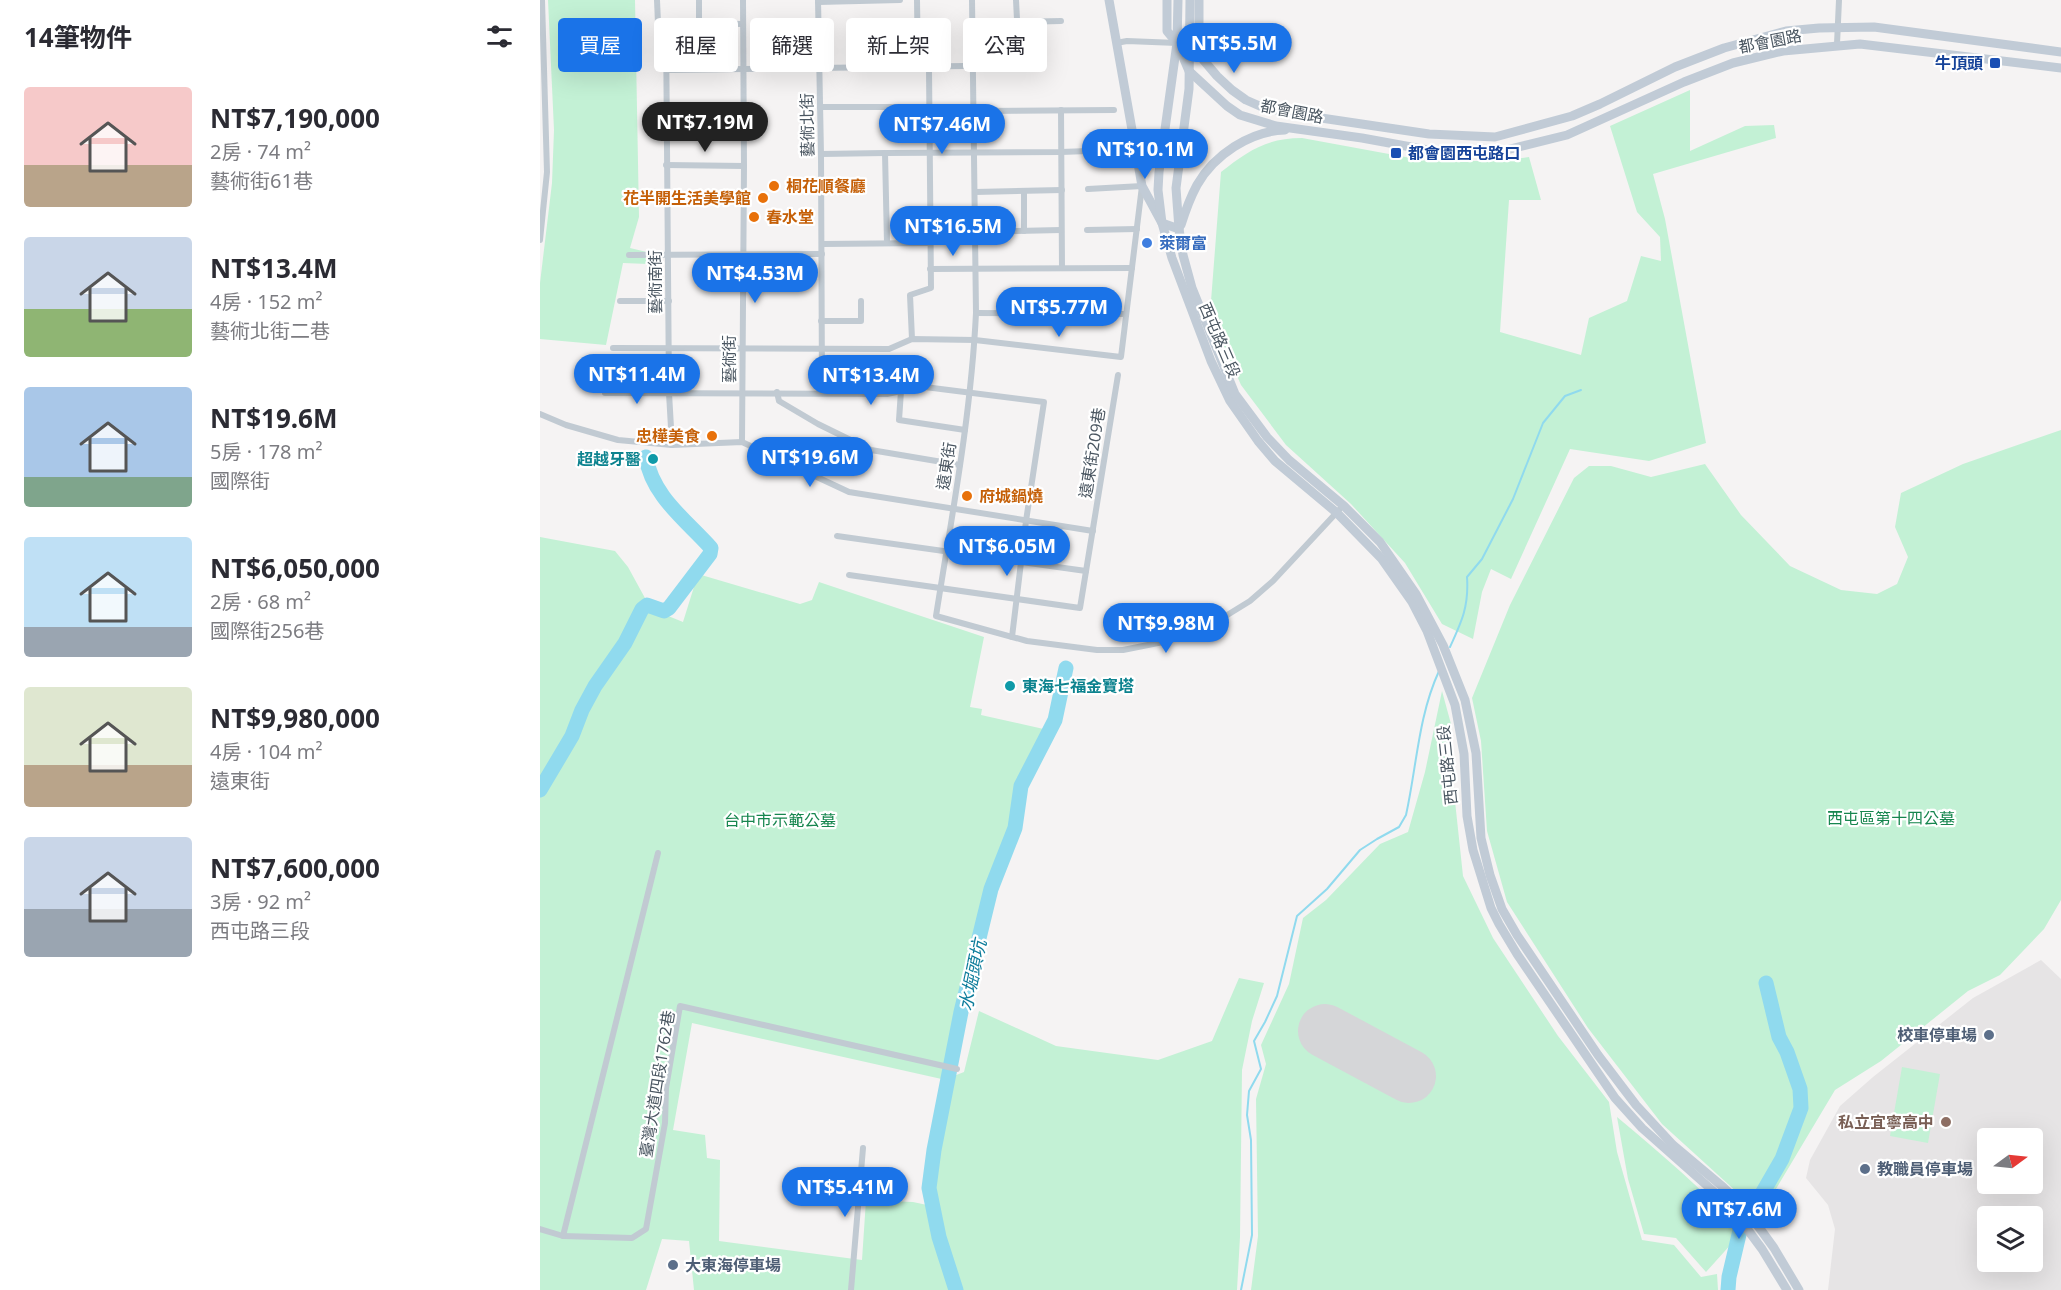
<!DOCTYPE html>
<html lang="zh-TW">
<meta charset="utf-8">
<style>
body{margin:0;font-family:"Noto Sans","Noto Sans TC",sans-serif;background:#f7f7f7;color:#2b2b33;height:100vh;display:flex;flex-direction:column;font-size:22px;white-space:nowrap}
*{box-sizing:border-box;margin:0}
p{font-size:20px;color:#7c7c81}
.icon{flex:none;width:33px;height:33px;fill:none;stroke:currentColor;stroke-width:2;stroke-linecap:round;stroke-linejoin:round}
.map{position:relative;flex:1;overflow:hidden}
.sheet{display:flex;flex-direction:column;background:#fff;width:540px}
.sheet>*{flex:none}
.top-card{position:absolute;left:18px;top:18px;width:570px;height:54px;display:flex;gap:12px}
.needle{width:39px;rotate:75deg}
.buttons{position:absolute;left:1437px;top:1128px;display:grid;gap:12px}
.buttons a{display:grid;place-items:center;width:66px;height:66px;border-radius:6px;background:#fff;box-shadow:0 6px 24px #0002;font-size:30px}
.price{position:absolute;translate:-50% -51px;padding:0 14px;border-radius:21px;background:#1a73e8;color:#fff;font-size:20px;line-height:39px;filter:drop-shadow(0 2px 3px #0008)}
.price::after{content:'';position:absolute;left:50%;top:36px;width:18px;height:14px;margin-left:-9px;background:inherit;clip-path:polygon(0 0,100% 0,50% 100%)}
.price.selected{background:#222;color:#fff}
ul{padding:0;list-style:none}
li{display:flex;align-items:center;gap:18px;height:150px;padding:0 24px}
li span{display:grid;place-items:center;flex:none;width:168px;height:120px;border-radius:6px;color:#555}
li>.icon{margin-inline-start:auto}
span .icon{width:72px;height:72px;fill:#fffc;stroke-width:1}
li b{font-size:26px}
h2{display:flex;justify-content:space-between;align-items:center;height:72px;padding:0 24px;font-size:26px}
.chip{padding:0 21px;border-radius:6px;background:#fff;box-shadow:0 6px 24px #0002;font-size:21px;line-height:54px}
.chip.selected{background:#1a73e8;color:#fff}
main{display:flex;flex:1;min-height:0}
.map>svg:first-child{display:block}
.education{fill:#e6e4e5;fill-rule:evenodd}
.green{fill:#c3f1d5;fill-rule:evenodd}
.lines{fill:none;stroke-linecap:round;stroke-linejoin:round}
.stream{stroke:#90daee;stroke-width:2}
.river{stroke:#90daee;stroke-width:15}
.runway{stroke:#d5d6d8;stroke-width:54}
.street{stroke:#c1cad2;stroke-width:6}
.secondary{stroke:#c1cbd6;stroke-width:9}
.transit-dot{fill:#1a4fb4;stroke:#fff;stroke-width:2}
.food-dot{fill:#e8710a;stroke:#fff;stroke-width:2}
.shop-dot{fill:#3f7fe0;stroke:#fff;stroke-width:2}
.culture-dot{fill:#0f9aa8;stroke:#fff;stroke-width:2}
.service-dot{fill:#5c6f8a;stroke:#fff;stroke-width:2}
.education-dot{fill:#8d6e63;stroke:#fff;stroke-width:2}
.labels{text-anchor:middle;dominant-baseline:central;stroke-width:4.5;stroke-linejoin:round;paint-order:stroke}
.street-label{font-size:16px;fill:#4a5661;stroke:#fff}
.transit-label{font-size:16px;font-weight:bold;fill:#164399;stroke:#fff;text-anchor:end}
.food-label{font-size:16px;font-weight:bold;fill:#c56008;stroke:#fff;text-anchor:start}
.shop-label{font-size:16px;font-weight:bold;fill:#366cbe;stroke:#fff;text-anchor:start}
.culture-label{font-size:16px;font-weight:bold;fill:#0d838f;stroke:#fff;text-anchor:end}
.park-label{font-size:16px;fill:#17864f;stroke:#fff}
.service-label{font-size:16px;font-weight:bold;fill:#4e5e75;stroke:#fff;text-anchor:start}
.education-label{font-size:16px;font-weight:bold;fill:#785e54;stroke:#fff;text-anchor:end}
.water-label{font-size:18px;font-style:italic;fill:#0c7c9b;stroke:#fff}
</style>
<main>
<section class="sheet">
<h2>14筆物件<svg class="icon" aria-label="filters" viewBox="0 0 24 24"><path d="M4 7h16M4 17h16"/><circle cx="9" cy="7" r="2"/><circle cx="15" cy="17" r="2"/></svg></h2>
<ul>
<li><span style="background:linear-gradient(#f6c9c9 65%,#b9a48a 0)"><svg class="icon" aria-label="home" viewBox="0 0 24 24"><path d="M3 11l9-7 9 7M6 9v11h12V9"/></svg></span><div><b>NT$7,190,000</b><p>2房 · 74 m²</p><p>藝術街61巷</p></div></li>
<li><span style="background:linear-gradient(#c9d6e8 60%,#8fb573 0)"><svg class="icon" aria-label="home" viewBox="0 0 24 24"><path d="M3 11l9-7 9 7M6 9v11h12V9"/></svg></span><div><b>NT$13.4M</b><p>4房 · 152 m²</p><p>藝術北街二巷</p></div></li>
<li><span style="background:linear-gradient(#a9c7e8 75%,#7fa58c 0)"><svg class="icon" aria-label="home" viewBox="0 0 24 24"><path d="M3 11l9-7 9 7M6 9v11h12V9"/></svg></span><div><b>NT$19.6M</b><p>5房 · 178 m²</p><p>國際街</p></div></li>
<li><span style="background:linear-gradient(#bfe0f5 75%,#9aa5b1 0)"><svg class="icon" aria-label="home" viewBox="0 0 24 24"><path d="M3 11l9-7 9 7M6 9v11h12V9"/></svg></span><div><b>NT$6,050,000</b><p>2房 · 68 m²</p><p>國際街256巷</p></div></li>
<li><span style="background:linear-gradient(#dfe7d0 65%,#b9a48a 0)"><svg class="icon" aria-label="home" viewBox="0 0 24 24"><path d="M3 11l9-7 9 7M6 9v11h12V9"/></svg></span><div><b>NT$9,980,000</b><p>4房 · 104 m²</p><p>遠東街</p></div></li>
<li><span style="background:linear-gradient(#c9d6e8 60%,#9aa5b1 0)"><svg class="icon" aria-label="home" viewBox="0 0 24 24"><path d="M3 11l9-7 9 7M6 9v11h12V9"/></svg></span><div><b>NT$7,600,000</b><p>3房 · 92 m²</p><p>西屯路三段</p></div></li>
</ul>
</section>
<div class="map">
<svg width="1521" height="1290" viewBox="0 0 1521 1290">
<rect width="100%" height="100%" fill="#f5f3f3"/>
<path class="education" d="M1501 960 1521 979V1290H1288L1295 1229 1288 1205 1266 1178 1270 1160 1300 1106 1333 1077 1433 998ZM1448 1138H1492V1184H1448ZM1448 1216H1492V1262H1448Z"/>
<g class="green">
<path d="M8 0H95L99 217 90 248 111 253 108 264 83 263 66 345 0 339V283L12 183 14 130Z"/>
<path d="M1150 90V151L1205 126 1234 125 1236 138 1113 174 1125 219 1166 443 1109 461 1030 449 971 579 951 569 942 592 933 639 902 624 865 563 811 504 746 445 701 385 670 314 681 172C708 151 727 138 762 138L887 161H958L989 157 1001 200H969L960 332 1041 355 1049 318 1087 301 1101 256 1121 261 1120 237 1097 212 1070 126Z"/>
<path d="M1521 430V900L1504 929 1460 975 1428 991 1341 1061 1295 1090 1221 1214 1122 1124 1048 1028 967 902 947 831 941 741 932 698 970 605 1034 478 1049 466H1071L1111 477 1165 464 1201 515 1250 566 1301 590 1337 594 1357 584 1368 557 1355 527 1361 493 1423 464Z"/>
<path d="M0 537 75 551 88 567 111 609 143 622 158 574 260 604 272 600 279 582 444 637 430 707 442 709 441 715 508 730 479 786 472 827 449 888 435 940 406 1079 424 1072 439 1011 516 1046 618 1060 672 1041 699 978 724 983 712 1021 702 1070 700 1237 697 1290H154L149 1241 122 1239 106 1290H0ZM152 1023 406 1080 391 1131 386 1182 387 1205 373 1202 326 1200 322 1260 179 1241 180 1160 167 1158 165 1135 133 1130Z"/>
<path d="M902 691 911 724 912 773 923 876 953 938 1018 1036 1069 1102 1077 1152 1102 1240 1134 1245 1161 1277 1177 1274 1178 1290H711L718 1236 716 1099 726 1064 721 1045 749 984 763 918 786 900 840 844 868 832 885 772Z"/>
<path d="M1362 1067 1400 1074 1388 1143 1350 1136Z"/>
<path d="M1077 1117C1120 1153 1164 1190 1202 1232L1166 1272 1136 1238 1104 1234 1088 1179Z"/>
</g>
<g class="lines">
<g class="stream">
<path d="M910 647C922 621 929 606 927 577L942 559 973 499 1003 423 1025 396 1041 390"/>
<path d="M701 1290 712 1235 711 1140 707 1115 709 1091 721 1069 714 1041 725 1022 737 996 757 916 787 889 820 850 837 839 859 827 866 815C877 765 878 717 899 671"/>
</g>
<g class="river">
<path d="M0 790 32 736 42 710 55 686 85 643 102 609 107 605 124 611 129 608 170 554 171 548C146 520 112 496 106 457"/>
<path d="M416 1290 399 1237 389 1188 394 1150 421 1012 451 889 475 828 481 786 515 720 526 668"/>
<path d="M1188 1290 1189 1277 1201 1226 1216 1204 1242 1159 1261 1108 1260 1089 1247 1052 1239 1037 1226 983"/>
</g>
<path class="runway" d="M785 1031 869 1076"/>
<g class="street">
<path d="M117 0 118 23H126L129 393 132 445"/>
<path d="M278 0 281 154 282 393"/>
<path d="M377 0 378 68"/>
<path d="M432 0 436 313C431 415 412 515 396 616L487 641 557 650H583L628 641 671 625 710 601 733 581 799 510"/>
<path d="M476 0 478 39"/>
<path d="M278 2 360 0"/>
<path d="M477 22 521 21"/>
<path d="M126 23 203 24"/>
<path d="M159 23V0"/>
<path d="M576 43 587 41 637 43"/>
<path d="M340 44 377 43"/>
<path d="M1297 44 1299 0"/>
<path d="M127 70 496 65"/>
<path d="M280 107H389"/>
<path d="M521 110 522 268"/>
<path d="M434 111 574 110"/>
<path d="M127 118H204"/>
<path d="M281 154 345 153"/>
<path d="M126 165 204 166"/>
<path d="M484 191V231"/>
<path d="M435 192 522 190"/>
<path d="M547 230 597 229"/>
<path d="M435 232 521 230"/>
<path d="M0 240 7 172 2 0"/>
<path d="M347 243 345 153 521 152 576 150 595 148"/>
<path d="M282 244 390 243"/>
<path d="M89 255 282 254"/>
<path d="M390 269 592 268"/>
<path d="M80 301H129"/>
<path d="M436 313 586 314"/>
<path d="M281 321H321V301"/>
<path d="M372 339 370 295 391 288 389 68"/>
<path d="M73 348 349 349 372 339 435 340 581 357 602 186 548 189"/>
<path d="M361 391 359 420 425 430"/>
<path d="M237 392 239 401 278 424 331 450 420 465"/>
<path d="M65 393 347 394 361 391 369 385 504 402 486 521 472 637"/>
<path d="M0 414 26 425 78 440 132 445 202 442 309 492 553 531"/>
<path d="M202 442 204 166 203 0"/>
<path d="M297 536 546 571"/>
<path d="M309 575 540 608 578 375"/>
<path d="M0 1229 23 1236 92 1238 106 1229 125 1123 126 1088 140 1006 417 1069"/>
<path d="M23 1236 118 853"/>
<path d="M311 1290 323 1148"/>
</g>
<g class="secondary">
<path d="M569 0 602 186 622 223 639 229"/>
<path d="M627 0V31L637 43 649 71 687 106 700 115 736 126 822 138 893 151 911 153 962 151 1027 135 1144 82 1193 63 1243 51 1320 44 1521 68"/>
<path d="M638 0 637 43 619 172 618 190 622 223 632 258 671 361 690 401 718 441 735 461 797 513 841 558 872 602 887 631 915 705 924 754 927 816 933 850 951 908 959 924 977 954 1075 1098 1102 1128 1181 1198 1199 1218 1222 1249 1247 1290"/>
<path d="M650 0 649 89 636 188 639 229 643 255 652 288 695 394 727 437 749 460 804 506 840 542 876 594 903 645 925 700 936 753 941 838 950 875 962 909 977 935 1058 1055 1096 1105 1133 1145 1183 1187 1205 1208 1234 1248 1259 1290"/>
<path d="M649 43 677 76 692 90 706 100 722 107 761 115 889 134 955 137 1032 116 1060 104 1135 67 1184 48 1246 31 1279 28 1334 27 1521 52"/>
<path d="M650 43 659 31V0"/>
<path d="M598 155 603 162C612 165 615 161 619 153"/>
<path d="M641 225C645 212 650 198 657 185 674 155 710 131 745 130"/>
</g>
</g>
<g class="transit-dot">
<rect x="1449" y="57" width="12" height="12" rx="3"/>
<rect x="850" y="147" width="12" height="12" rx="3"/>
</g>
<g class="food-dot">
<circle cx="234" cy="186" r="6"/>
<circle cx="223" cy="198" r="6"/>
<circle cx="214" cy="217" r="6"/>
<circle cx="172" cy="436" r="6"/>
<circle cx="427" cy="496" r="6"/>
</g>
<circle class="shop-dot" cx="607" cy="243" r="6"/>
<g class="culture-dot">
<circle cx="113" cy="459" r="6"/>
<circle cx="470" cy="686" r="6"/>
</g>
<g class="service-dot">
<circle cx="1449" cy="1035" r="6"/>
<circle cx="1325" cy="1169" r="6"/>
<circle cx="133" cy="1265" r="6"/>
</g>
<circle class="education-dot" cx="1406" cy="1122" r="6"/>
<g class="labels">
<g class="street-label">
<text transform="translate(1230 41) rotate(-11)">都會園路</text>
<text transform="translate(752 111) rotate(11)">都會園路</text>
<text transform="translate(267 125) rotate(-91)">藝術北街</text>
<text transform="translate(115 282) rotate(-90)">藝術南街</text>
<text transform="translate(680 340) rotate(67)">西屯路三段</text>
<text transform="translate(189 359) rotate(-90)">藝術街</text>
<text transform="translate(552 453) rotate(-81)">遠東街209巷</text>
<text transform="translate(406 466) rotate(-81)">遠東街</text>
<text transform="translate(907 765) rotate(-96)">西屯路三段</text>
<text transform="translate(117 1084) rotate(-81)">臺灣大道四段1762巷</text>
</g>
<g class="transit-label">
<text x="1443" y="63">牛頂頭</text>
<text x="868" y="153" text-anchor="start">都會園西屯路口</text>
</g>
<g class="food-label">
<text x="246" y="186">桐花順餐廳</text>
<text x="211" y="198" text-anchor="end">花半開生活美學館</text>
<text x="226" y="217">春水堂</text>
<text x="160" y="436" text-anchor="end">忠樺美食</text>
<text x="439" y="496">府城鍋燒</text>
</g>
<g class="shop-label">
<text x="619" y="243">萊爾富</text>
</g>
<g class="culture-label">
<text x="101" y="459">超越牙醫</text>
<text x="482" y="686" text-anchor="start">東海七福金寶塔</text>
</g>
<g class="park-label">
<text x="1351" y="818">西屯區第十四公墓</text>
<text x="240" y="820">台中市示範公墓</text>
</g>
<g class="service-label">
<text x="1437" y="1035" text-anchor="end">校車停車場</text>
<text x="1337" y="1169">教職員停車場</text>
<text x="145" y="1265">大東海停車場</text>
</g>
<g class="education-label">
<text x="1394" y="1122">私立宜寧高中</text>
</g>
<g class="water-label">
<text transform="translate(432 975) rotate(-78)">水堀頭坑</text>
</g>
</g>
</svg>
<div class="buttons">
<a><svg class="needle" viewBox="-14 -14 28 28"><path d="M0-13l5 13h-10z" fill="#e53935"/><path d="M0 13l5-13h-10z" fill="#7c7c81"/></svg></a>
<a><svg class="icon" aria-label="layers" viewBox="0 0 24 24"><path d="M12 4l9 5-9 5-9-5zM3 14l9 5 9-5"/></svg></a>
</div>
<b class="price" style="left:694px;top:74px">NT$5.5M</b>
<b class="price selected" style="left:165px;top:153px">NT$7.19M</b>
<b class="price" style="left:402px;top:155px">NT$7.46M</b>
<b class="price" style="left:605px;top:180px">NT$10.1M</b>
<b class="price" style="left:413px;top:257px">NT$16.5M</b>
<b class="price" style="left:215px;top:304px">NT$4.53M</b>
<b class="price" style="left:519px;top:338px">NT$5.77M</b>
<b class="price" style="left:97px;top:405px">NT$11.4M</b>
<b class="price" style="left:331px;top:406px">NT$13.4M</b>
<b class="price" style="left:270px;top:488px">NT$19.6M</b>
<b class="price" style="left:467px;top:577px">NT$6.05M</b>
<b class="price" style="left:626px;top:654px">NT$9.98M</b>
<b class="price" style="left:305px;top:1218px">NT$5.41M</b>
<b class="price" style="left:1199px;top:1240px">NT$7.6M</b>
<div class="top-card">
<a class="chip selected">買屋</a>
<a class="chip">租屋</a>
<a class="chip">篩選</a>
<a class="chip">新上架</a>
<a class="chip">公寓</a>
</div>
</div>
</main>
